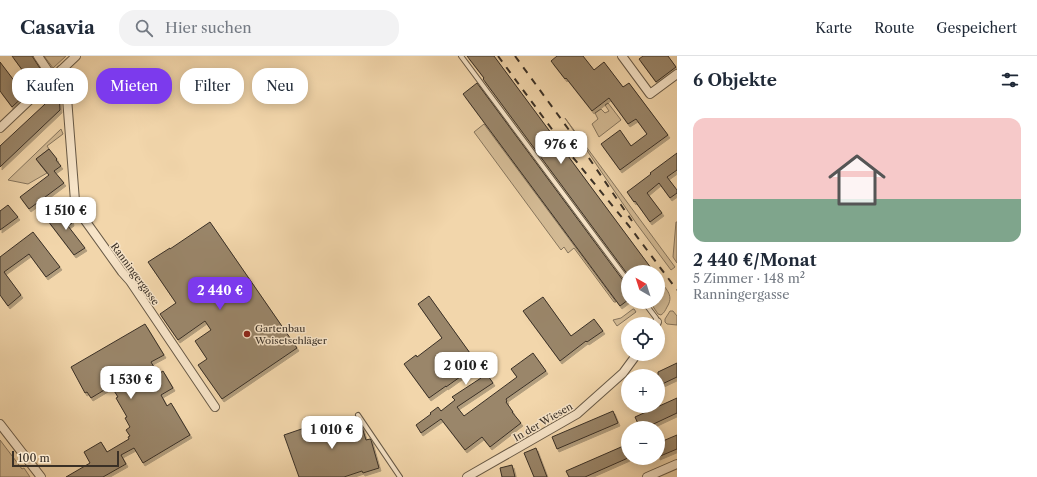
<!DOCTYPE html>
<html lang="de">
<meta charset="utf-8">
<style>
body{margin:0;font-family:"Libre Caslon Text",serif;background:#f2f2f3;color:#1f2937;height:100vh;display:flex;flex-direction:column;font-size:15px;white-space:nowrap}
*{box-sizing:border-box;margin:0}
p{font-size:13px;color:#747a83}
.icon{flex:none;width:22px;height:22px;fill:none;stroke:currentColor;stroke-width:2;stroke-linecap:round;stroke-linejoin:round}
.map{position:relative;flex:1;overflow:hidden}
.details{display:flex;flex-direction:column;background:#fff;width:360px}
.details>*{flex:none}
.guide{position:absolute;left:12px;top:12px;width:380px;height:36px;display:flex;gap:8px}
.needle{width:26px;rotate:321deg}
.buttons{position:absolute;left:621px;top:209px;display:grid;gap:8px}
.buttons a{display:grid;place-items:center;width:44px;height:44px;border-radius:50%;background:#fff;box-shadow:0 2px 10px #0003;font-size:20px}
.scale{position:absolute;left:12px;bottom:10px;width:107px;box-sizing:border-box;padding-left:4px;border:2px solid #3a3026;border-top:0;font-size:11px;line-height:14px;white-space:nowrap;color:#3a3026;-webkit-text-stroke:3px #f7e4c8;paint-order:stroke}
.price{position:absolute;translate:-50% -34px;padding:0 9px;border-radius:8px;background:#fff;color:#222;font-size:13px;line-height:26px;filter:drop-shadow(0 1px 2px #0008)}
.price::after{content:'';position:absolute;left:50%;top:24px;width:12px;height:9px;margin-left:-6px;background:inherit;clip-path:polygon(0 0,100% 0,50% 100%)}
.price.current{background:#7c3aed;color:#fff}
ul{padding:0;list-style:none}
li{display:grid;align-content:center;gap:8px;height:212px;padding:0 16px}
li span{display:grid;place-items:center;height:124px;border-radius:12px;color:#555}
li>.icon{margin-inline-start:auto}
span .icon{width:72px;height:72px;fill:#fffc;stroke-width:1}
li b{font-size:17px}
h2{display:flex;justify-content:space-between;align-items:center;height:48px;padding:0 16px;font-size:17px}
.chip{padding:0 14px;border-radius:16px;background:#fff;box-shadow:0 2px 10px #0003;font-size:14px;line-height:36px}
.chip.current{background:#7c3aed;color:#fff}
header{display:flex;align-items:center;gap:24px;box-sizing:border-box;height:56px;padding:0 20px;background:#fff;border-bottom:1px solid #e0e1e3}
header strong{font-size:19px}
nav{display:flex;gap:22px;margin-inline-start:auto;font-size:14px}
.search{width:280px;height:36px;background:#f2f2f3;display:flex;align-items:center;gap:10px;box-sizing:border-box;padding:0 14px;border-radius:16px;color:#747a83;font-size:15px}
main{display:flex;flex:1;min-height:0}
.map>svg:first-child{display:block}
.green{fill:#d3ba94;stroke:#86755d}
.building{fill:#9a866b;stroke:#3a3026;filter:url(#shadow)}
.lines{fill:none;stroke-linecap:round;stroke-linejoin:round}
.lane-casing{stroke:#685a47;stroke-width:6}
.street-casing{stroke:#685a47;stroke-width:10}
.lane{stroke:#f7e4c8;stroke-width:4}
.street{stroke:#f7e4c8;stroke-width:8}
.rail{stroke:#3a3026;stroke-width:2;stroke-dasharray:7 7;stroke-linecap:butt}
.poi-dot{fill:#8f2418;stroke:#f7e4c8;stroke-width:1.5}
.labels{text-anchor:middle;dominant-baseline:central;stroke-width:3;stroke-linejoin:round;paint-order:stroke}
.street-label{font-size:10px;fill:#3a3026;stroke:#f7e4c8}
.poi-label{font-size:10px;fill:#3a3026;stroke:#f7e4c8;text-anchor:start}
</style>
<header>
<strong>Casavia</strong>
<div class="search"><svg class="icon" aria-label="search" viewBox="0 0 24 24"><circle cx="10" cy="10" r="6"/><path d="M15 15l6 6"/></svg>Hier suchen</div>
<nav><a>Karte</a><a>Route</a><a>Gespeichert</a></nav>
</header>
<main>
<div class="map">
<svg width="677" height="421" viewBox="0 0 677 421">
<defs>
<filter id="shadow"><feDropShadow dx="2" dy="3" stdDeviation="0" flood-color="#0004"/></filter>
</defs>
<rect width="100%" height="100%" fill="#f2d6ab"/>
<filter id="stains"><feTurbulence type="fractalNoise" baseFrequency=".005" numOctaves="4"/><feColorMatrix values="0 0 0 0 .2 0 0 0 0 .09 0 0 0 0 .02 0 0 0 .5 -.17"/></filter>
<radialGradient id="worn" r=".72"><stop offset=".6" stop-color="#630" stop-opacity="0"/><stop offset="1" stop-color="#630" stop-opacity=".3"/></radialGradient>
<g class="green">
<path d="M44 0H66L53 12Z"/>
<path d="M608 47 621 64 599 81 592 68 598 63 595 57 601 53 605 57 609 55 605 49Z"/>
<path d="M565 62 675 211 671 214 636 167Z"/>
<path d="M484 68 616 246H614L574 192 568 197 564 191 561 194 474 76Z"/>
<path d="M61 73 63 78 47 90 49 93 36 103 47 117 28 128 8 124Z"/>
<path d="M676 166H677V207L673 201Z"/>
<path d="M660 225C667 234 674 240 667 251 665 255 664 257 661 259L658 258 650 246H658V226Z"/>
<path d="M633 253H634L636 256 617 270 613 264 621 262Z"/>
<path d="M670 255H673L677 260V269L667 268 665 266V263Z"/>
<path d="M0 384 22 413 24 412 30 421H0Z"/>
</g>
<g class="building">
<path d="M12 0H32L43 17 44 21 34 30Z"/>
<path d="M467 0H494L654 216H628V219L483 23 484 22Z"/>
<path d="M557 0H583L594 14 604 6 623 31 629 27 668 79 620 114 601 88 620 74 631 90 647 78 636 63 628 68 609 42 592 55 566 22 565 23 551 5Z"/>
<path d="M643 0H668L676 11 656 26 639 3Z"/>
<path d="M0 6 25 39 12 51 0 35Z"/>
<path d="M477 27 625 227 628 228V244L620 250 463 38Z"/>
<path d="M59 35 60 54 0 111V90Z"/>
<path d="M49 93 57 103 56 104 61 110 54 115 64 127 29 153 20 141 49 119 36 103Z"/>
<path d="M677 97V114L667 121 677 134V137L670 142 659 127 647 137 662 157 650 166 635 145 634 146 627 136 651 118 650 117Z"/>
<path d="M8 149 18 161 0 174V155Z"/>
<path d="M68 151 72 167 68 170 85 192 74 199 48 165Z"/>
<path d="M210 166 297 292 222 343 198 309 207 303 195 285 211 274 205 265 178 284 160 258 173 249 176 247 148 206 170 192V193Z"/>
<path d="M33 176 60 211 46 221 29 198 4 216 21 239 8 250 0 239V201Z"/>
<path d="M429 240 480 311 481 310 493 327 457 351 464 360 517 321 511 313 533 297 546 315 506 343 507 345 506 346 513 356H512L521 367 490 391 482 381 465 394 441 363 421 377 416 369 431 358 430 357 438 351 441 355 455 344 452 341 481 322 474 312 467 317V316L446 331V330L429 342 404 308 416 299 417 301 442 282 418 248Z"/>
<path d="M543 241 571 280 594 263 603 275 587 286 586 285 560 305 523 255Z"/>
<path d="M145 268 164 299 151 306 158 318 163 315 173 332 161 339 167 350 171 347 190 379 143 407 134 392 121 399 126 408 103 421H66L90 407 84 396 101 386 107 396 129 383 128 381 130 380 126 374 130 371 125 362 127 361 116 342 118 341 111 330 91 342 87 336 85 337 71 311Z"/>
<path d="M677 307V321L658 330V316Z"/>
<path d="M677 342V357L645 372H640L635 361Z"/>
<path d="M613 355 618 367 557 393 552 381Z"/>
<path d="M355 361 362 371 366 384 370 383 371 384 379 412 363 417 362 415 344 421H299L284 379 322 366 326 364V366L335 362 338 370 350 366 348 363Z"/>
<path d="M677 379V393L658 401V387Z"/>
<path d="M628 388V402L585 421H569L566 415Z"/>
<path d="M536 392 547 421H534L524 397Z"/>
<path d="M512 409 515 421H502L500 412Z"/>
</g>
<g class="lines">
<defs>
<g id="lane">
<path d="M461 0 628 225"/>
<path d="M644 246 656 262 657 266"/>
<path d="M358 359 400 421"/>
</g>
<g id="street">
<path d="M38 0 48 15 50 25"/>
<path d="M622 0 650 38 677 18"/>
<path d="M61 14 65 20 66 29 75 145 79 156 122 216 130 225 215 351"/>
<path d="M0 72 76 0"/>
<path d="M656 268 657 266"/>
<path d="M0 368 41 421"/>
<path d="M467 421 577 358 623 317 637 298"/>
<path d="M647 421 677 408"/>
</g>
</defs>
<use href="#lane" class="lane-casing"/>
<use href="#street" class="street-casing"/>
<use href="#lane" class="lane"/>
<use href="#street" class="street"/>
<g class="rail">
<path d="M498 0 571 99 629 170 677 234"/>
<path d="M515 0 580 89 632 165"/>
</g>
</g>
<circle class="poi-dot" cx="247" cy="278" r="4"/>
<g class="labels">
<g class="street-label">
<text transform="translate(135 218) rotate(54)">Ranningergasse</text>
<text transform="translate(543 366) rotate(-30)">In der Wiesen</text>
</g>
<g class="poi-label">
<text x="255" y="272">Gartenbau<tspan x="255" dy="12">Woisetschläger</tspan></text>
</g>
</g>
<rect width="100%" height="100%" filter="url(#stains)"/>
<rect width="100%" height="100%" fill="url(#worn)"/>
</svg>
<div class="buttons">
<a><svg class="needle" viewBox="-14 -14 28 28"><path d="M0-13l5 13h-10z" fill="#e53935"/><path d="M0 13l5-13h-10z" fill="#747a83"/></svg></a>
<a><svg class="icon" aria-label="locate" viewBox="0 0 24 24"><circle cx="12" cy="12" r="6"/><path d="M12 2v4M12 18v4M2 12h4M18 12h4"/></svg></a>
<a>+</a>
<a>−</a>
</div>
<div class="scale">100 m</div>
<b class="price" style="left:561px;top:109px">976 €</b>
<b class="price" style="left:66px;top:175px">1 510 €</b>
<b class="price current" style="left:220px;top:255px">2 440 €</b>
<b class="price" style="left:466px;top:330px">2 010 €</b>
<b class="price" style="left:131px;top:344px">1 530 €</b>
<b class="price" style="left:332px;top:394px">1 010 €</b>
<div class="guide">
<a class="chip">Kaufen</a>
<a class="chip current">Mieten</a>
<a class="chip">Filter</a>
<a class="chip">Neu</a>
</div>
</div>
<section class="details">
<h2>6 Objekte<svg class="icon" aria-label="filters" viewBox="0 0 24 24"><path d="M4 7h16M4 17h16"/><circle cx="9" cy="7" r="2"/><circle cx="15" cy="17" r="2"/></svg></h2>
<ul>
<li><span style="background:linear-gradient(#f6c9c9 65%,#7fa58c 0)"><svg class="icon" aria-label="home" viewBox="0 0 24 24"><path d="M3 11l9-7 9 7M6 9v11h12V9"/></svg></span><div><b>2 440 €/Monat</b><p>5 Zimmer · 148 m²</p><p>Ranningergasse</p></div></li>
</ul>
</section>
</main>
